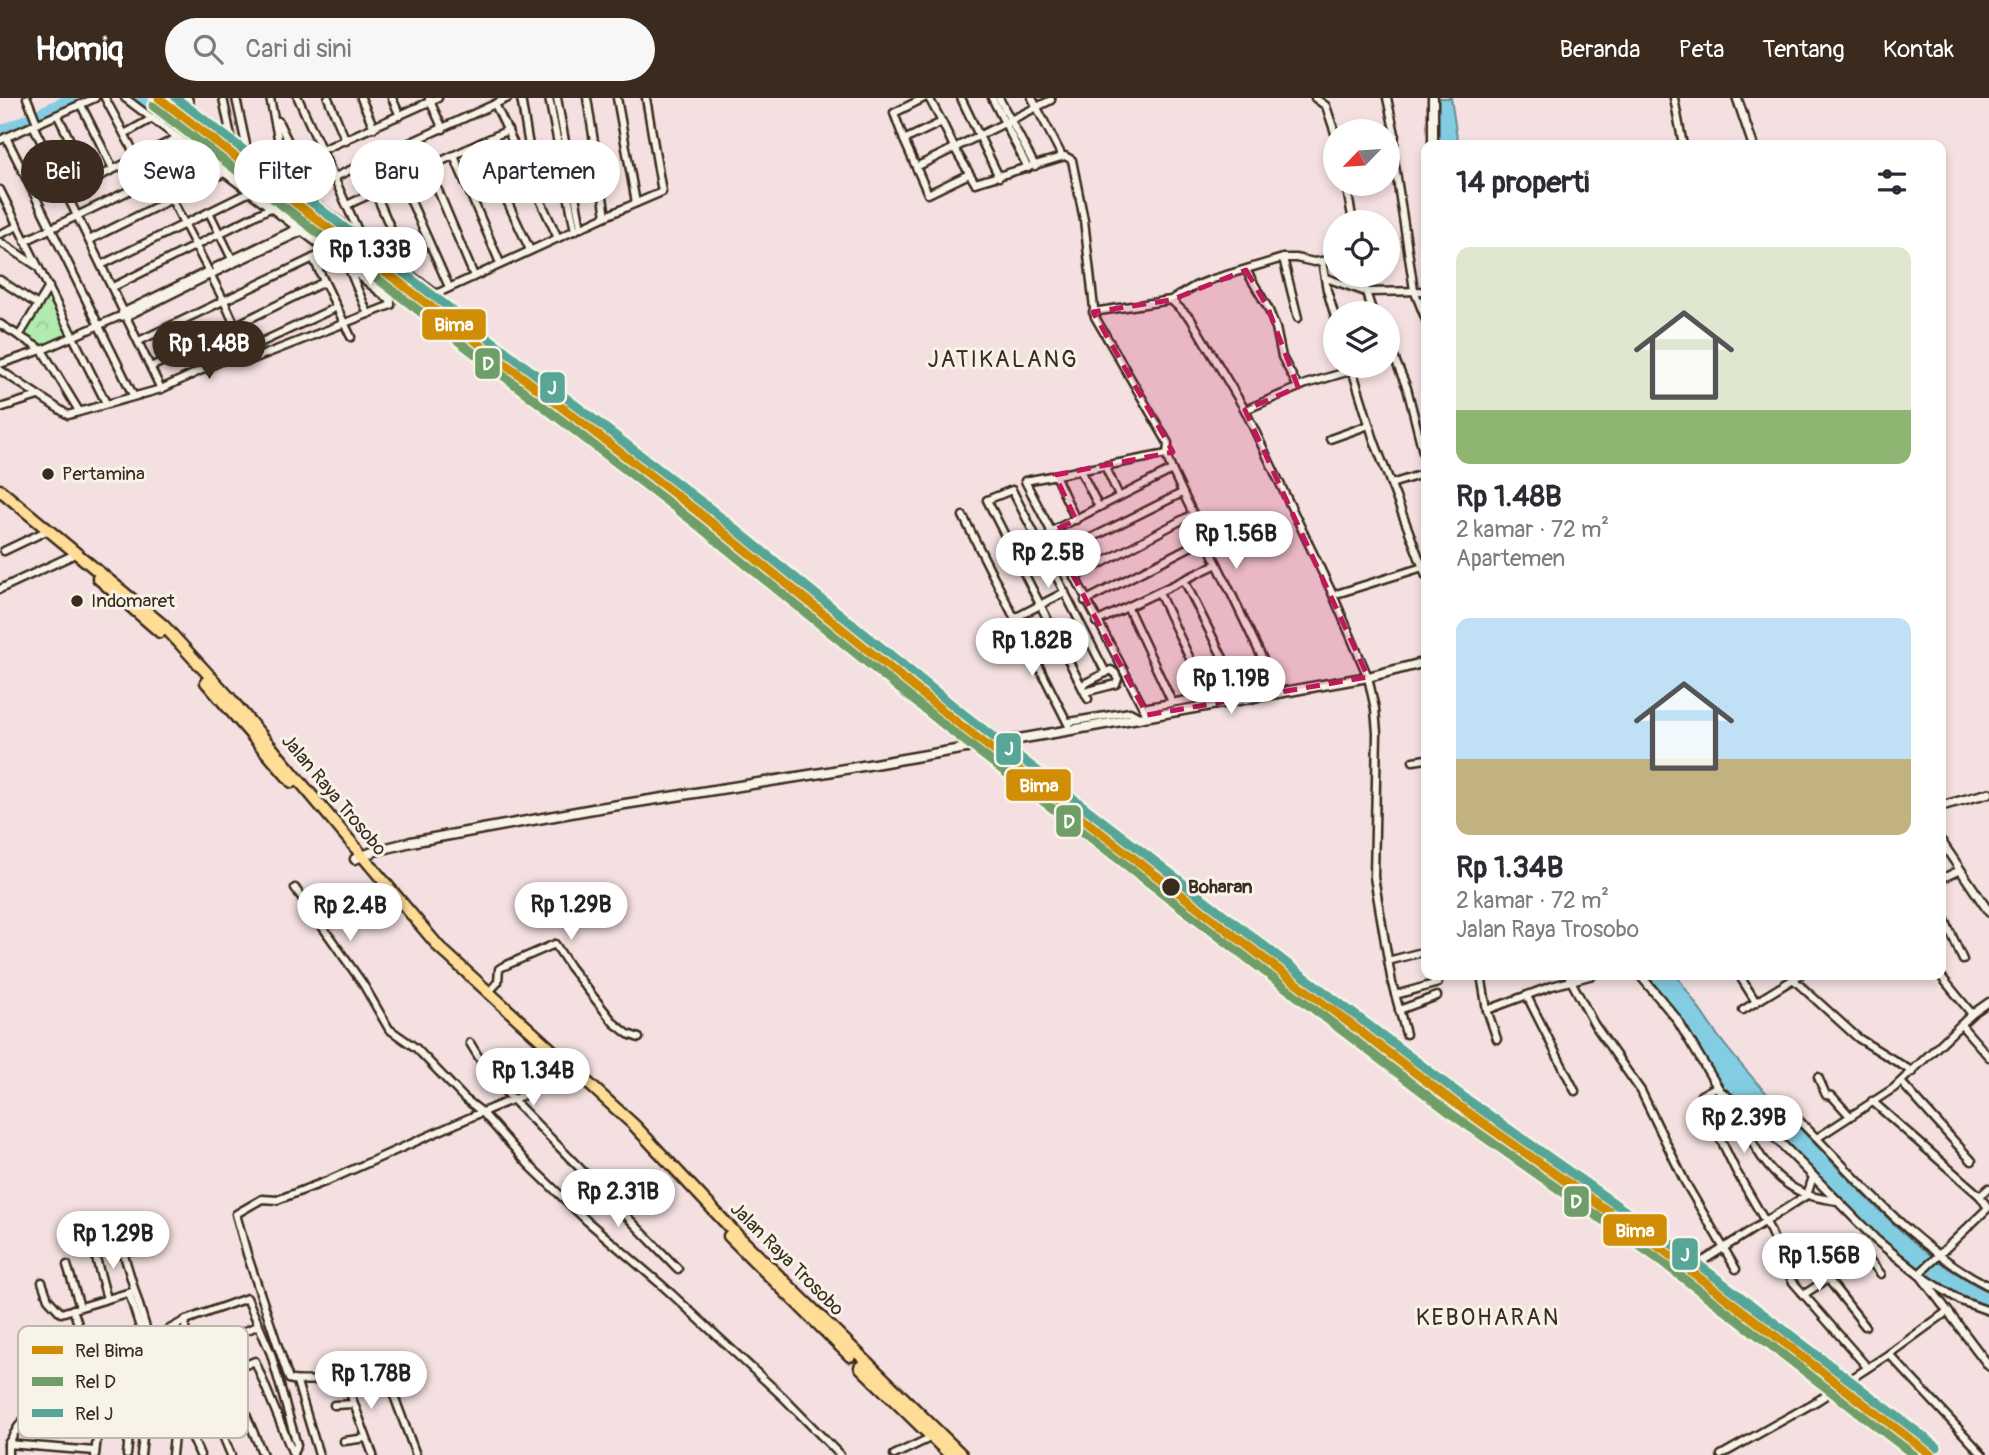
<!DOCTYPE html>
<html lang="id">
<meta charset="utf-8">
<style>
body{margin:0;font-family:Pangolin,sans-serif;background:#f7f7f7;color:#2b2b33;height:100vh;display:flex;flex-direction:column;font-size:26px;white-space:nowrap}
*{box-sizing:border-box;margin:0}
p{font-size:23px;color:#7c7c81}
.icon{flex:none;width:38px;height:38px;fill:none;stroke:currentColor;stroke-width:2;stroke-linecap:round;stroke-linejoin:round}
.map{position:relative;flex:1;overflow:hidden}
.drawer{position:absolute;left:1421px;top:42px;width:525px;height:840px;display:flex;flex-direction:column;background:#fff;border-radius:14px;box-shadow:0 4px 10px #0003}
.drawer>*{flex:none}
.guide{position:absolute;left:21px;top:42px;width:665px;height:63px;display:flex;gap:14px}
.needle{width:46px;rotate:245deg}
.buttons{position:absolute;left:1323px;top:21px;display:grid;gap:14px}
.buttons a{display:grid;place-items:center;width:77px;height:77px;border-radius:50%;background:#fff;box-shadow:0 4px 10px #0003;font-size:35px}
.price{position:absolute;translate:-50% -60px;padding:0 16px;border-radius:24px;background:#fff;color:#222;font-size:23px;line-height:46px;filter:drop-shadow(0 2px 4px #0008)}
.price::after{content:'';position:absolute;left:50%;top:42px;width:21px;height:16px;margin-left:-10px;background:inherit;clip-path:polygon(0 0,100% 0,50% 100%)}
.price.on{background:#3b2a1e;color:#fff}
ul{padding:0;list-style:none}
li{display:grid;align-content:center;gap:14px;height:371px;padding:0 35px}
li span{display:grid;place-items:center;height:217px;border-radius:14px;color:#555}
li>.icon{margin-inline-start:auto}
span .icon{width:126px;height:126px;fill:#fffc;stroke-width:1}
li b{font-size:30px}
h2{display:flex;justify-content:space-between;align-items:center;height:84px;padding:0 35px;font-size:30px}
.tag{padding:0 24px;border-radius:32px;background:#fff;box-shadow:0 4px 10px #0003;font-size:24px;line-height:63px}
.tag.on{background:#3b2a1e;color:#fff}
header{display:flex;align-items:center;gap:42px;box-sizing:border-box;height:98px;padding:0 35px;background:#3b2a1e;color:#fff}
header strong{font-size:33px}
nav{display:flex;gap:38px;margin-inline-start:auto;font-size:24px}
.search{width:490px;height:63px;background:#f7f7f7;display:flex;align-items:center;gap:18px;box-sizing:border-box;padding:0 24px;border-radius:38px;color:#7c7c81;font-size:26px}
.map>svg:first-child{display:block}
.park{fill:url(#park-crowns);stroke:#768a66;stroke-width:2}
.water{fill:#83cde3;stroke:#668c94;stroke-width:2}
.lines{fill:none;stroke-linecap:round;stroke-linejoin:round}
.river{stroke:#83cde3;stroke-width:10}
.minor-casing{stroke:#3b2a1e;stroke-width:11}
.tertiary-casing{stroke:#3b2a1e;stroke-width:12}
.secondary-casing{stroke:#3b2a1e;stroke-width:13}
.trunk-casing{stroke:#3b2a1e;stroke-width:15}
.minor{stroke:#f7f3e8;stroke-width:6}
.tertiary{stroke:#f7f3e8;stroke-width:7}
.secondary{stroke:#f7f3e8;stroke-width:8}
.trunk{stroke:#ffdd96;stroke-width:10}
.rail-1-casing{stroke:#f7f3e8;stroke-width:14}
.rail-2-casing{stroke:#f7f3e8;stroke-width:14}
.rail-3-casing{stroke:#f7f3e8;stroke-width:14}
.rail-1{stroke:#d18d06;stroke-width:9}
.rail-2{stroke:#6f9e68;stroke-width:9}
.rail-3{stroke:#57a697;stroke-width:9}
.marked{fill:#c2185b;fill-opacity:0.2;stroke:#c2185b;stroke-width:5;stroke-dasharray:14 9;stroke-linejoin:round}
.poi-dot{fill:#3b2a1e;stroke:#f7f3e8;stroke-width:2.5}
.labels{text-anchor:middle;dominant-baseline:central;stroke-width:6;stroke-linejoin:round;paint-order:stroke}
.poi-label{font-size:19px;fill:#3b2a1e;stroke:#f7f3e8;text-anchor:start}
.street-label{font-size:19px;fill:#3b2a1e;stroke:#f7f3e8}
.stop-label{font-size:19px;font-weight:bold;fill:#3b2a1e;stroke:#f7f3e8;text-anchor:start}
.quarter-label{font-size:23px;letter-spacing:2px;fill:#3b2a1e;stroke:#f7f3e8}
.key{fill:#f7f3e8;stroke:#bfb7ab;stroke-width:2}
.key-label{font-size:19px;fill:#3b2a1e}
.line-badge{stroke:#f7f3e8;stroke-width:2.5}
.badge-label{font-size:19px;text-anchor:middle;font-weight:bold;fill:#fff}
</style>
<header>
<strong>Homiq</strong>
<div class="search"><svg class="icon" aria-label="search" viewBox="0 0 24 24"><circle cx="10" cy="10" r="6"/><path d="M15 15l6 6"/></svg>Cari di sini</div>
<nav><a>Beranda</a><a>Peta</a><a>Tentang</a><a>Kontak</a></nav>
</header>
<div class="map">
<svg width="1989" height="1357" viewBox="0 0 1989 1357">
<defs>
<pattern id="park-crowns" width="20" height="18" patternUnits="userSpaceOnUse" patternTransform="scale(1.75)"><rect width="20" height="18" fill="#b1ebaf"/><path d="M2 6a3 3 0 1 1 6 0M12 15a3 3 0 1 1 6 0" fill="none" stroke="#99ca96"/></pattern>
</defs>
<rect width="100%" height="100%" fill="#f4e0e0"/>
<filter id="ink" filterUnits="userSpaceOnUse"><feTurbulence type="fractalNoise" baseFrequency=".0143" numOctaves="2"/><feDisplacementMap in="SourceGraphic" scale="14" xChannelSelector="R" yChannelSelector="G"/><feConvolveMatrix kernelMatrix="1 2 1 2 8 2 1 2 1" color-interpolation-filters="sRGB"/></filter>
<g filter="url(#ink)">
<path class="park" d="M49 189 73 238 42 252 19 238Z"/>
<g class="water">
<path d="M1435 0H1451L1458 47H1438Z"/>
<path d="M1647 877H1676C1693 900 1707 925 1725 947 1751 981 1782 1011 1811 1042 1865 1098 1919 1160 1989 1194V1208L1949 1193 1886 1147 1817 1081 1769 1025 1726 998 1676 915Z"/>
</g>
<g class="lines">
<g class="river">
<path d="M139 0 412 209"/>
<path d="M0 33 71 0"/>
</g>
<defs>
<g id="minor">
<path d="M27 0 37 25"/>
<path d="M105 0 137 60"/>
<path d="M125 0 328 153 391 203V207L253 261 246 251 224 203 148 55"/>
<path d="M188 0 191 10 214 29 436 196 606 118 662 94 646 0"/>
<path d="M223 0 232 43"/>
<path d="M236 0 248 56"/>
<path d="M270 0 287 85"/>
<path d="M298 0 360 137"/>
<path d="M328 0 346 43"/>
<path d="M361 0 374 30"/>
<path d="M392 0 400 18"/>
<path d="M521 0 535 84"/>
<path d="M549 0 575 133"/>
<path d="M557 0 581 130"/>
<path d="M587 0 606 118"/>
<path d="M617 0 636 105"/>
<path d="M924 0 894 15 904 42 928 96 969 76"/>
<path d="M929 0 942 24"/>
<path d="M961 0 999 79"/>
<path d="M992 0 1028 70"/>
<path d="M999 0 1035 68"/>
<path d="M1032 0 1062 58"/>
<path d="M1315 0 1326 8 1335 35"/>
<path d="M1387 0 1395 36 1393 54 1414 192 1426 222"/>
<path d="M1674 0 1683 47"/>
<path d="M429 1 443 31"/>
<path d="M495 6 558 140"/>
<path d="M81 7 113 71"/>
<path d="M58 18 90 83"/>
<path d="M278 23 311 90"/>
<path d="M33 27 161 291"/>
<path d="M126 35 153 20"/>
<path d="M6 39 133 297"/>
<path d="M0 42 95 0"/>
<path d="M904 42 942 24 955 51 975 85 1065 58 1072 62 1084 122 1095 219 1168 345 1167 359 1172 372 1279 595"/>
<path d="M480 45 530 152"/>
<path d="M322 52 438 0"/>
<path d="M454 58 500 165"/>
<path d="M916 69 1051 2"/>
<path d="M429 71 474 178"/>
<path d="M402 83 449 189"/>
<path d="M1346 86 1353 124"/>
<path d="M0 92 106 305"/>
<path d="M65 92 90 83 177 40"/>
<path d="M300 95 508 0"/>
<path d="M347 107 375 94"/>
<path d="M209 114 233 163"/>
<path d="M0 136 18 128"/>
<path d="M89 142 224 75"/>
<path d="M25 143 201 58"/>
<path d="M0 144 37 168"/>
<path d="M313 160 351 239"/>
<path d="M1283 160 1298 220"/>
<path d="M1322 163 1335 160"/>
<path d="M101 167 250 94"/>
<path d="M216 169 296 131"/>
<path d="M1246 172 1268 210 1276 230 1282 259 1298 289"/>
<path d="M350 173 368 216"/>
<path d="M409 173 375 94 508 32"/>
<path d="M1363 177 1366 194 1373 215"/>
<path d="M1326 180 1366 194 1426 193"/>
<path d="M0 182 38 207"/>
<path d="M113 189 270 110"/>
<path d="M1171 202 1191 221 1245 312 1333 497 1368 579 1375 611 1377 635 1374 779 1392 885 1406 936"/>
<path d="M1093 214 1171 202 1195 188 1213 181 1283 160H1296L1314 164 1322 163 1327 192 1335 219"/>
<path d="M122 215 206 174"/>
<path d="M0 226 42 252 79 313"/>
<path d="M19 238 49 189"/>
<path d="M139 243 328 153"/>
<path d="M1388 245 1407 290 1426 366"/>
<path d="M0 266 42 252 118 219 127 218 234 165 301 134"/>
<path d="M1351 268 1374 342 1426 478"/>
<path d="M151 269 324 184"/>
<path d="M0 272 68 317 161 291 337 209"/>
<path d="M0 310 38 298"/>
<path d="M1245 312 1306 286 1353 272"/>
<path d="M1330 341 1369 327"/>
<path d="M1105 368 1119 398"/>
<path d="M1080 372 1099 409"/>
<path d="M1055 377 1076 422"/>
<path d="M1391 386 1426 375"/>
<path d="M963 418 1071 632"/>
<path d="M1050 434 1172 372"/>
<path d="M4 453 44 434"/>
<path d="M1061 455 1182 395"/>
<path d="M1074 480 1193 416"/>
<path d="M1184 482 1239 592"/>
<path d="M0 491 71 458"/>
<path d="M1159 495 1208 599"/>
<path d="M1333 497 1423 469"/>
<path d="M1085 503 1205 441"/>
<path d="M1128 510 1172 604"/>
<path d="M1015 520 1065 494"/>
<path d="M1096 524 1217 466"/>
<path d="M1082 587 1111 572 1115 575 1118 581 1116 586 1085 594"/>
<path d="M1088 601 987 402 1012 392 1106 575"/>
<path d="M1143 610 1276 586"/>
<path d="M1147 617 1025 383 1167 356"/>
<path d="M1069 624 1130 614 1139 619"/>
<path d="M1413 663 1426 661"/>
<path d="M1941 781 1960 772"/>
<path d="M295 790 363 886 389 931 416 950 464 1000 482 1014 529 1067 587 1123 664 1189 783 1299 840 1357"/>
<path d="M1941 813 1963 862"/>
<path d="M1388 863 1426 853"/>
<path d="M1481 877 1487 912"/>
<path d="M1568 877 1594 926 1641 993 1685 1084 1736 1171"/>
<path d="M1739 877 1756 904"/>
<path d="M1940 877 1972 916"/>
<path d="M1793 881 1858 940 1913 974"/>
<path d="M488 895 498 884 499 871 502 869 555 846 570 869 614 925 628 936 639 940"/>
<path d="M1395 897 1438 885"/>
<path d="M1527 898 1575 993"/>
<path d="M1399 912 1437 898"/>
<path d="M1743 912 1800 877"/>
<path d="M1961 927 1989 959"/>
<path d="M1497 941 1487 912 1552 888 1593 877"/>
<path d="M470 945 490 978 678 1171"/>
<path d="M1818 979 1826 997 1832 998 1850 1018"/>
<path d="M1901 984 1972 1063"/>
<path d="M1716 989 1701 997V1001L1736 1073 1769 1130 1792 1183 1867 1269"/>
<path d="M1872 1003 1980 1098 1988 1110 1919 1176"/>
<path d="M1737 1007C1750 1044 1767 1080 1805 1096 1815 1100 1827 1101 1837 1103"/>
<path d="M1784 1008C1850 1070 1907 1147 1989 1188"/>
<path d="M1817 1040 1894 990 1972 916 1989 904"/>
<path d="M1980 1098 1989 1090"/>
<path d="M1662 1146 1668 1152 1843 1285"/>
<path d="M67 1167 80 1209"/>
<path d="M1692 1170 1807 1097 1813 1079"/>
<path d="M1923 1179 1961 1203 1989 1213"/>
<path d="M1828 1181 1865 1228"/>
<path d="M42 1184 48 1201 61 1215 134 1193"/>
<path d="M129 1195 145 1245"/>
<path d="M1803 1197 1863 1158 1867 1159 1881 1176"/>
<path d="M107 1201 92 1145 117 1134 150 1243 148 1292 141 1357"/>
<path d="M73 1211 79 1229"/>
<path d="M139 1248 186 1222 247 1200 271 1256 297 1347 293 1355"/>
<path d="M1889 1256 1983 1357"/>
<path d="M182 1261 259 1227"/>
<path d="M228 1274 263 1357"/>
<path d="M344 1279 373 1357"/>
<path d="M297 1284 319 1357"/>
<path d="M201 1285 231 1357"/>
<path d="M49 1289 103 1296"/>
<path d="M178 1295 255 1263 293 1356"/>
<path d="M178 1307 200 1357"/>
<path d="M334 1307 354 1306"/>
<path d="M26 1318 130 1328 127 1357"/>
<path d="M344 1343 366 1340"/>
<path d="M8 1346 18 1329 66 1267 105 1266"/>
<path d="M8 1357V1346L95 1353"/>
<path d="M95 1357 106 1259 139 1248 130 1328 175 1334"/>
<path d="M172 1357 186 1222"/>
<path d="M416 1357 387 1279 382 1277C365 1278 299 1286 289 1281L247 1156 236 1116 262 1101 277 1102 327 1083 480 1015 572 977"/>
<path d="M894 1357 932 1339"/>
<path d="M1721 1357 1817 1303 1889 1256 1948 1213"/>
</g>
<g id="tertiary">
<path d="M1737 0 1753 47"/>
<path d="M1941 708 1989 695"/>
<path d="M1941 743 1989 814"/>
<path d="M1640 877 1676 920 1720 993 1759 1023 1876 1142 1921 1178 1989 1268"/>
</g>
<g id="secondary">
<path d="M1433 47V0"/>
<path d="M355 761 375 753 411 744 593 711 822 675 1071 632 1368 579 1426 564"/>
</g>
<g id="trunk">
<path d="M0 392 163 527 229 599 439 849 634 1027 737 1137 962 1357"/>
<path d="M98 480 160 534"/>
<path d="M206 584 292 684"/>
<path d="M729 1138 850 1258"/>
<path d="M860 1269 950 1357"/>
</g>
</defs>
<use href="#minor" class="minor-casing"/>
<use href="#tertiary" class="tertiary-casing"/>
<use href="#secondary" class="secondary-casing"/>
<use href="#trunk" class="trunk-casing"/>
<use href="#minor" class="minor"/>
<use href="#tertiary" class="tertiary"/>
<use href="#secondary" class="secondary"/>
<use href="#trunk" class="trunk"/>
<defs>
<path id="rail-1" d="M159 0 702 417 954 622 1283 875 1459 1008 1663 1152 1931 1357"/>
<path id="rail-2" d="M153 8 695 425 948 630 1277 883 1453 1017 1657 1160 1914 1357"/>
<path id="rail-3" d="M176 0 708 409 961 614 1289 867 1465 1000 1669 1144 1937 1349"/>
</defs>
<use href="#rail-1" class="rail-1-casing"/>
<use href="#rail-2" class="rail-2-casing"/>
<use href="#rail-3" class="rail-3-casing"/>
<use href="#rail-1" class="rail-1"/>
<use href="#rail-2" class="rail-2"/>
<use href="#rail-3" class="rail-3"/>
</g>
</g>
<path class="marked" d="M1246 172 1268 210 1298 289 1245 312 1368 579 1147 617 1050 434 1076 422 1055 377 1173 354 1093 214 1171 202Z"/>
<g class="poi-dot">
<circle cx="48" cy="376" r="7"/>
<circle cx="77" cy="503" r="7"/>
<circle cx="1171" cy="789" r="10"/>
</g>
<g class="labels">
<g class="poi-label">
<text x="62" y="376">Pertamina</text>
<text x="91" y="503">Indomaret</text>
</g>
<g class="street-label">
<text transform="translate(334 697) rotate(50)">Jalan Raya Trosobo</text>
<text transform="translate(787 1161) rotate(45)">Jalan Raya Trosobo</text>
</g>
<g class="stop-label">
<text x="1188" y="789">Boharan</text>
</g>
<g class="quarter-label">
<text x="1003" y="261">JATIKALANG</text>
<text x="1488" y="1219">KEBOHARAN</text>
</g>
</g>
<rect x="18" y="1228" width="230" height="112" rx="10" class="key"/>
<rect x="32" y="1248" width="31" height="8" fill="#d18d06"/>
<rect x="32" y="1279" width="31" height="9" fill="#6f9e68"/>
<rect x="32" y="1311" width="31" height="8" fill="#57a697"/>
<g class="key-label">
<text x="75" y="1259">Rel Bima</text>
<text x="75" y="1290">Rel D</text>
<text x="75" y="1322">Rel J</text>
</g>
<g class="line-badge">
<rect x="421" y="210" width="66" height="33" rx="7" fill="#d18d06"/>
<rect x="474" y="249" width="27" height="33" rx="7" fill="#6f9e68"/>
<rect x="539" y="273" width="27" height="33" rx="7" fill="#57a697"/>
<rect x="995" y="634" width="27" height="34" rx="7" fill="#57a697"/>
<rect x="1005" y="670" width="67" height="34" rx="7" fill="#d18d06"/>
<rect x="1055" y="706" width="27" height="34" rx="7" fill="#6f9e68"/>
<rect x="1563" y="1087" width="27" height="33" rx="7" fill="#6f9e68"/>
<rect x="1602" y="1115" width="66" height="34" rx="7" fill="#d18d06"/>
<rect x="1671" y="1139" width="28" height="34" rx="7" fill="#57a697"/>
</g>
<g class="badge-label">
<text x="454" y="233">Bima</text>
<text x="488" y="272">D</text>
<text x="552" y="296">J</text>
<text x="1009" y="657">J</text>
<text x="1039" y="694">Bima</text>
<text x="1069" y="730">D</text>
<text x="1576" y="1110">D</text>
<text x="1635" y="1139">Bima</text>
<text x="1685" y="1163">J</text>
</g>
</svg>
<div class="buttons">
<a><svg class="needle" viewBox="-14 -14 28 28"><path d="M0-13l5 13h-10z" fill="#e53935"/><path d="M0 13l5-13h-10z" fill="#7c7c81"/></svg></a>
<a><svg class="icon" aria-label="locate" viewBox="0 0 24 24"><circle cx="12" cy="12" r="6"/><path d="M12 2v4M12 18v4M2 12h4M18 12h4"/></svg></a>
<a><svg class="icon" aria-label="layers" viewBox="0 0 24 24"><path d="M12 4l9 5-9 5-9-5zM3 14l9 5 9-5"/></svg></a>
</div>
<b class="price" style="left:370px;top:189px">Rp 1.33B</b>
<b class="price on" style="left:209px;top:283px">Rp 1.48B</b>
<b class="price" style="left:1236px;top:473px">Rp 1.56B</b>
<b class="price" style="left:1048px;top:492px">Rp 2.5B</b>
<b class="price" style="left:1032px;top:580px">Rp 1.82B</b>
<b class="price" style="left:1231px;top:618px">Rp 1.19B</b>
<b class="price" style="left:571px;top:844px">Rp 1.29B</b>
<b class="price" style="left:350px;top:845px">Rp 2.4B</b>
<b class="price" style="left:533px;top:1010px">Rp 1.34B</b>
<b class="price" style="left:1744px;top:1057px">Rp 2.39B</b>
<b class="price" style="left:618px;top:1131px">Rp 2.31B</b>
<b class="price" style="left:113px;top:1173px">Rp 1.29B</b>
<b class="price" style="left:1819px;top:1195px">Rp 1.56B</b>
<b class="price" style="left:371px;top:1313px">Rp 1.78B</b>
<div class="guide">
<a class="tag on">Beli</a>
<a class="tag">Sewa</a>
<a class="tag">Filter</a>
<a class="tag">Baru</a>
<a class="tag">Apartemen</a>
</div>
<section class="drawer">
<h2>14 properti<svg class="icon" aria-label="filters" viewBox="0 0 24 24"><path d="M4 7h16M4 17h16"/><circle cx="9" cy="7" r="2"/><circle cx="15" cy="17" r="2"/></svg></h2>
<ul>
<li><span style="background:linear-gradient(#dfe7d0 75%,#8fb573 0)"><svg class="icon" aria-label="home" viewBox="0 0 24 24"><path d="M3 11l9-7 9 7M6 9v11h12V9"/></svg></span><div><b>Rp 1.48B</b><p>2 kamar · 72 m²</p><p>Apartemen</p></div></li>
<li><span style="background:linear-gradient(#bfe0f5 65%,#c2b280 0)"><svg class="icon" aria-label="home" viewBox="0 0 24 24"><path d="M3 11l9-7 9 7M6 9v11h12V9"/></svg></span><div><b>Rp 1.34B</b><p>2 kamar · 72 m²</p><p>Jalan Raya Trosobo</p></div></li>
</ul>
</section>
</div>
